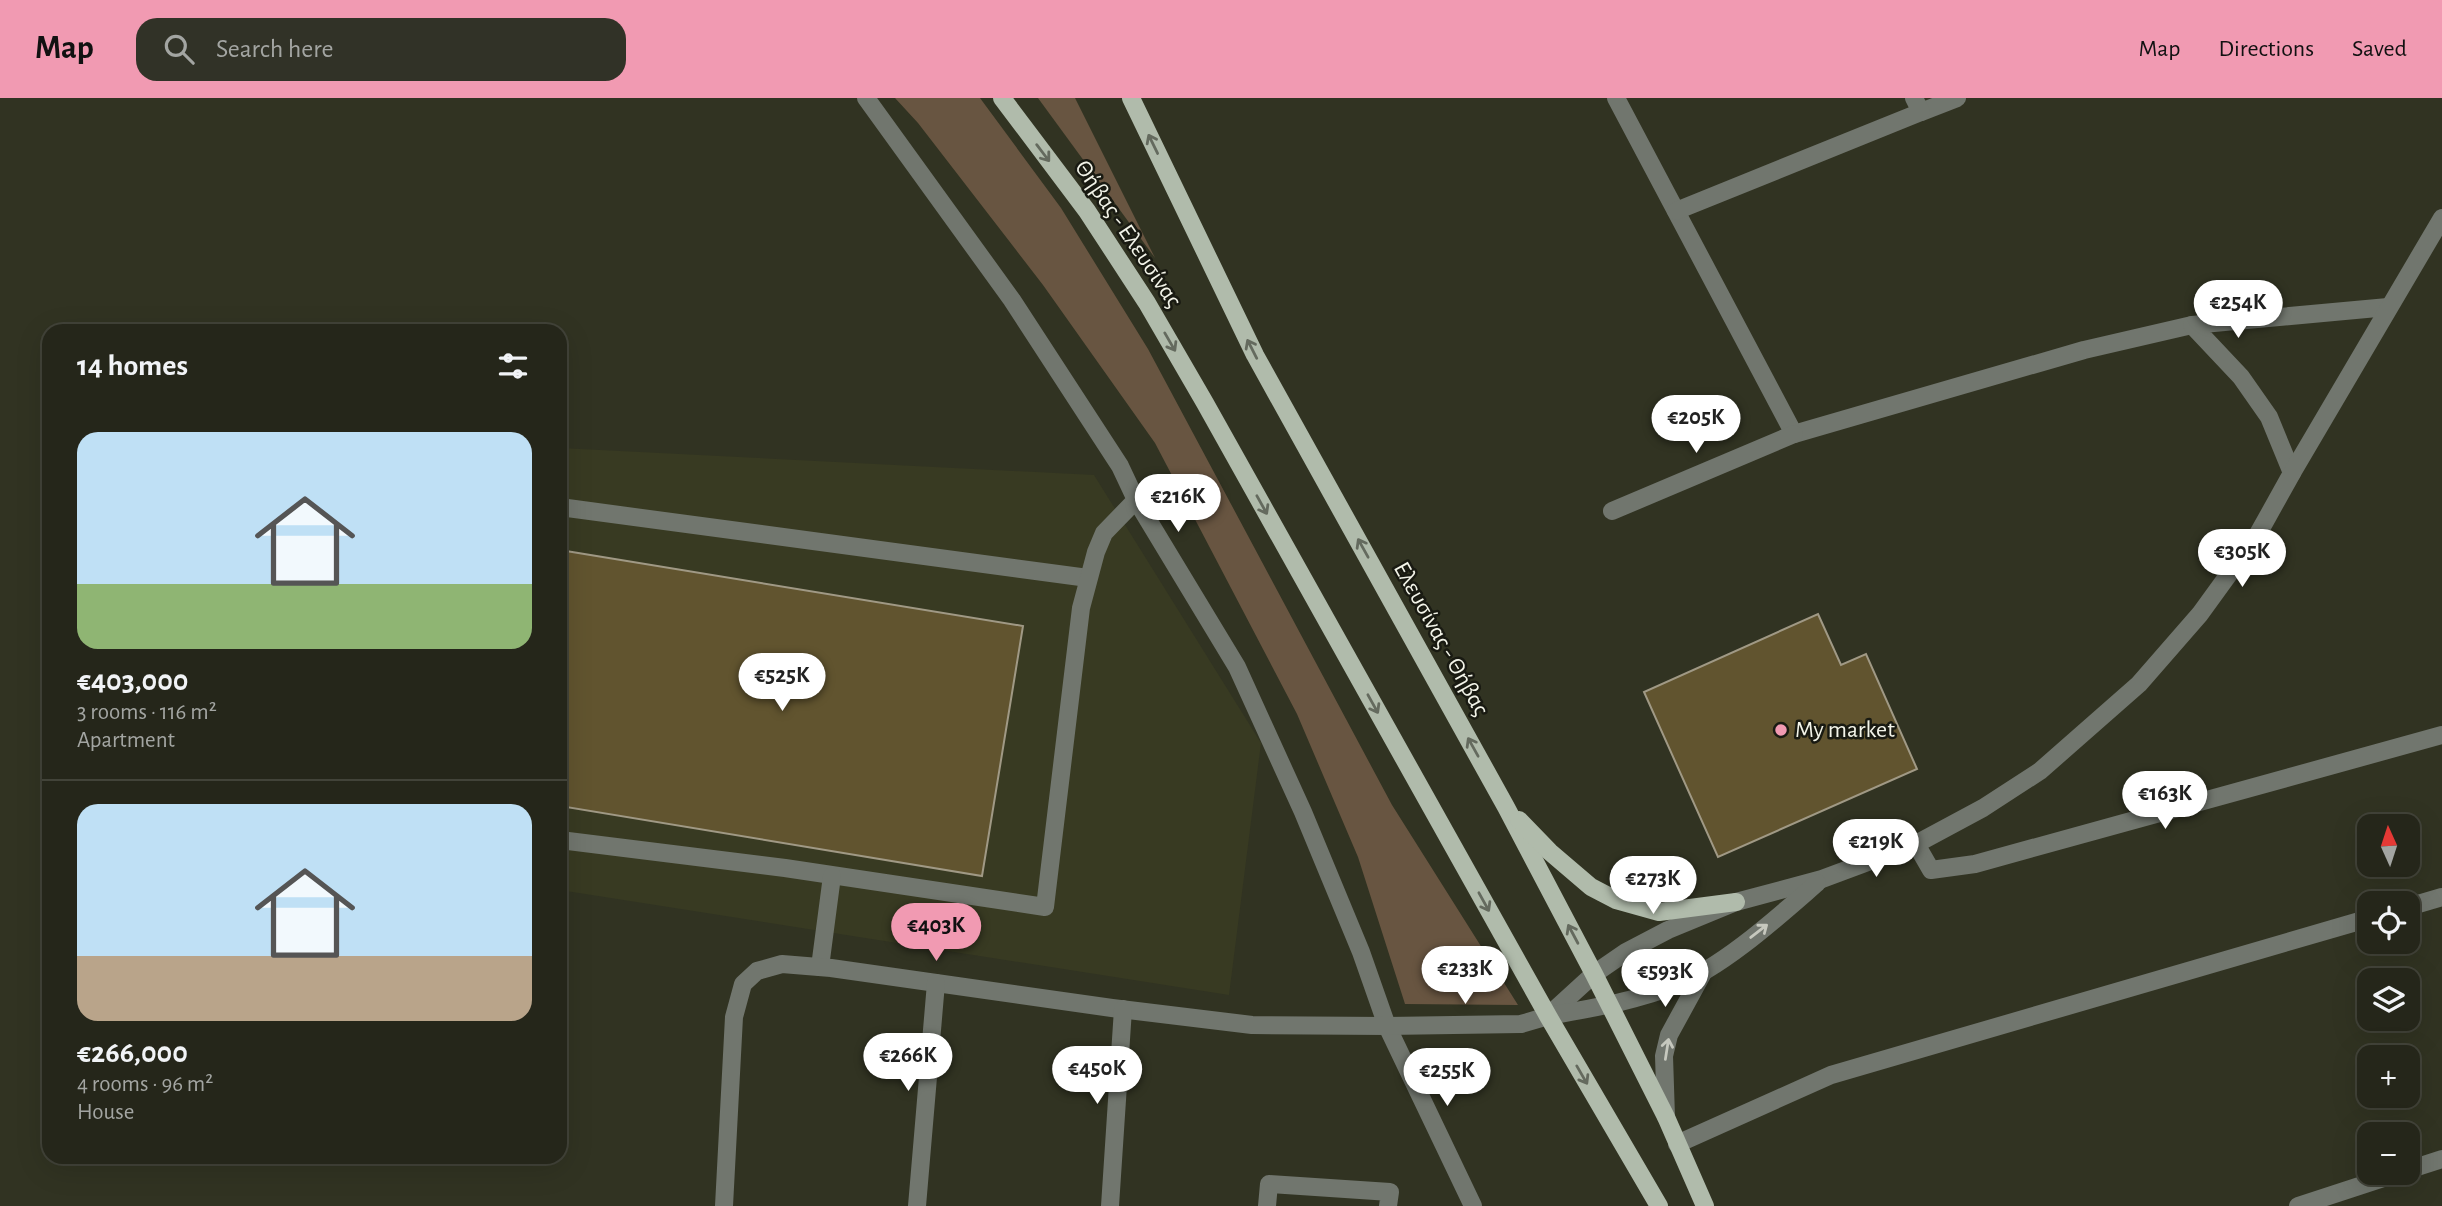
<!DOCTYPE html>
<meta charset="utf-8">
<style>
body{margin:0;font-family:"Alegreya Sans",sans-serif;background:#313227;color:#f1f3f6;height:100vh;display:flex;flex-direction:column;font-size:26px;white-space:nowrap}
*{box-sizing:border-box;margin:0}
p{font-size:23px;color:#a3a5a2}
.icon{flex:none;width:38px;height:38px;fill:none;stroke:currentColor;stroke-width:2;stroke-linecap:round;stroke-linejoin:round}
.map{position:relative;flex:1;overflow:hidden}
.drawer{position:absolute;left:42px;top:226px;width:525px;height:840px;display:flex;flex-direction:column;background:#25261a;border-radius:21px;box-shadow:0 7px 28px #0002,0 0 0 2px #424339}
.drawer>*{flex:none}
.needle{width:46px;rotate:357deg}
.tools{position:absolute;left:2357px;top:716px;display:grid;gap:14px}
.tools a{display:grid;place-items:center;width:63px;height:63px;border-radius:14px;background:#25261a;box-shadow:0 7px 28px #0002,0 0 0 2px #424339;font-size:35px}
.price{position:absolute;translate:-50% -60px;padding:0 16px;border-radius:24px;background:#fff;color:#222;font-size:23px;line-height:46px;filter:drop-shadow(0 2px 4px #0008)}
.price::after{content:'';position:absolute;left:50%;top:42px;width:21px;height:16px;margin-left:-10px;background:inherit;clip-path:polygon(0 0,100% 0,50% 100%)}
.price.selected{background:#f19ab2;color:#111}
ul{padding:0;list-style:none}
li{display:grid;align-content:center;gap:14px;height:371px;padding:0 35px}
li+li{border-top:2px solid #424339}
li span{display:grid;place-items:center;height:217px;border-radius:21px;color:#555}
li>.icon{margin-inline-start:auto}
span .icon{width:126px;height:126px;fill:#fffc;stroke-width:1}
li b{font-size:30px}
h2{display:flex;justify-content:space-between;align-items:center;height:84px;padding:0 35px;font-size:30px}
header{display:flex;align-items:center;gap:42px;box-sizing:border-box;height:98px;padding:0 35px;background:#f19ab2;color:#111}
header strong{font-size:33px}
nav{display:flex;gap:38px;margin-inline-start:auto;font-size:24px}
.search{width:490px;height:63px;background:#313227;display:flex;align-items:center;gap:18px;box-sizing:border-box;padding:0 24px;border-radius:21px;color:#a3a5a2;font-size:26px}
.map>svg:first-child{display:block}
.built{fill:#383a22}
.green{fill:#685541}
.building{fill:#61542f;stroke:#a09985;stroke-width:2}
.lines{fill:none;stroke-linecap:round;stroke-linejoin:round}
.service{stroke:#71766e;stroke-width:18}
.minor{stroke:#71766e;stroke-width:18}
.tertiary{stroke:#71766e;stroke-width:18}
.primary{stroke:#b0bbab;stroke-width:18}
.oneway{stroke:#646a5e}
.oneway2{stroke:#c6c8be}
.poi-dot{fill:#f19ab2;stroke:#191a12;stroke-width:2.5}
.labels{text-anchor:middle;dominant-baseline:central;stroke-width:5;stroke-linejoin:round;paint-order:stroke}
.street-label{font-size:24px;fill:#f3f4e9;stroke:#191a12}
.poi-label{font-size:24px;fill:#f3f4e9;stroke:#191a12;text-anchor:start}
</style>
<header>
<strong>Map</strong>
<div class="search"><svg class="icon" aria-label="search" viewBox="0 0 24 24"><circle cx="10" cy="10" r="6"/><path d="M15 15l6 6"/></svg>Search here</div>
<nav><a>Map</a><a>Directions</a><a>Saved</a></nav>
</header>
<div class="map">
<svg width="2442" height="1108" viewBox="0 0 2442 1108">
<rect width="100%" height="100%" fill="#313322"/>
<path class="built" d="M560 350 1094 377 1261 645 1229 897 560 792Z"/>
<g class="green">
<path d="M895 0H980L1061 110 1148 251 1392 707 1518 907 1405 906 1358 759 1297 616 1155 345 1043 187 918 25Z"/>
<path d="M1038 0H1075L1155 160Z"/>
</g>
<g class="building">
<path d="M560 452 1023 528 982 778 560 708Z"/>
<path d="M1818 516 1841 567 1866 556 1917 671 1718 759 1644 594Z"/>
</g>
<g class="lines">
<g class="service">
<path d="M560 409 1088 480"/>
<path d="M560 742 785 770 1045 809 1081 510 1096 454 1104 435 1136 402"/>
<path d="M820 869 832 778"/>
</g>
<g class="minor">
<path d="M866 0 1012 202 1120 368 1136 402 1237 569 1303 714 1361 854 1387 928 1473 1108"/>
<path d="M1616 0 1794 336 2084 252 2192 227"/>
<path d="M1921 14 1957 0"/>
<path d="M1676 113 1921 14 1914 0"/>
<path d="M2292 375 2269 319 2241 279 2192 227 2388 209"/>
<path d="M1612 413 1794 336"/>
<path d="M1916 746 1931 772 1975 766 2442 637"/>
<path d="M2408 809 2442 799"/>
<path d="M1677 1046 1831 977 2370 820"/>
<path d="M2408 1072 2442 1061"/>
<path d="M724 1108 734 919 743 886 757 873 782 866 831 870 1112 910 1252 927 1387 928 1521 926 1548 918"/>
<path d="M917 1108 936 885"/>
<path d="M1110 1108 1123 911"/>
<path d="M1267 1108 1269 1086 1390 1094 1388 1108"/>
<path d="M2298 1108 2402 1074"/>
</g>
<g class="tertiary">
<path d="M1548 918 1594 876 1626 854 1668 832 1736 804 1822 781 1916 746 1983 710 2040 673 2139 586 2200 516 2258 436 2292 375 2442 120"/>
<path d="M1549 918C1592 910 1636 903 1676 887 1722 870 1779 818 1817 785"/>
<path d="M1666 1019 1664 958 1669 937 1704 873"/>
</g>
<g class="primary">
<path d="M1002 0 1087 113 1147 205 1205 305 1548 918 1659 1108"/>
<path d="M1131 0 1255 257 1506 709 1594 876 1666 1019 1705 1108"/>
<path d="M1519 722 1550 754 1591 789 1616 802 1659 814 1736 804"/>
</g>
</g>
<defs><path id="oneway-shaft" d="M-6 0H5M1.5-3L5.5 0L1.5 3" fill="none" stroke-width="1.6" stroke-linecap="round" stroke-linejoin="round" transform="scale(1.75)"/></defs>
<g class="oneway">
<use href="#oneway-shaft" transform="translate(1153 46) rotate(-116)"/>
<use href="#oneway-shaft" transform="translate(1043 55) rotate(53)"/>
<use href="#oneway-shaft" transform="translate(1170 244) rotate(60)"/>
<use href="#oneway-shaft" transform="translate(1252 251) rotate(-117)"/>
<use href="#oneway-shaft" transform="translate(1262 407) rotate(61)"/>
<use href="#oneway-shaft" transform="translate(1363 450) rotate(-119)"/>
<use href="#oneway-shaft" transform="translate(1373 606) rotate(61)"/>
<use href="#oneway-shaft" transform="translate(1473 649) rotate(-119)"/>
<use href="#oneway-shaft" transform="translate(1484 804) rotate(61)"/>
<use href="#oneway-shaft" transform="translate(1573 836) rotate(-118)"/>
<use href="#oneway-shaft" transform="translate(1582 977) rotate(60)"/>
</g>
<g class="oneway2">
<use href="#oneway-shaft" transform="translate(1759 833) rotate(-38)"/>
<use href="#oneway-shaft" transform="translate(1667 951) rotate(-81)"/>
</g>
<circle class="poi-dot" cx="1781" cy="632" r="7"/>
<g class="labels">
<g class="street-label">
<text transform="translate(1128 136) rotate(56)">Θήβας - Ελευσίνας</text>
<text transform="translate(1441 541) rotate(61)">Ελευσίνας - Θήβας</text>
</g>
<g class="poi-label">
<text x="1795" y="632">My market</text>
</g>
</g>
</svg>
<div class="tools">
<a><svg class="needle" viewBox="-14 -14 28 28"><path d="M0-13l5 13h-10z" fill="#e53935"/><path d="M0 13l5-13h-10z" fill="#a3a5a2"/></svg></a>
<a><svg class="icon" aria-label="locate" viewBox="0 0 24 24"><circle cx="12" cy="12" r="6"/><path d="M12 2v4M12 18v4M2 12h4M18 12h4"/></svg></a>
<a><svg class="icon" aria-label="layers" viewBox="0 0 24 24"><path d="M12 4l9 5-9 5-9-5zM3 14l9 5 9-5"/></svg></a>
<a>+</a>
<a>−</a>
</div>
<b class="price" style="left:2238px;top:242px">€254K</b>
<b class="price" style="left:1696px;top:357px">€205K</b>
<b class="price" style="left:1178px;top:436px">€216K</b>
<b class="price" style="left:2242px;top:491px">€305K</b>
<b class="price" style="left:782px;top:615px">€525K</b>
<b class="price" style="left:2165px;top:733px">€163K</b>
<b class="price" style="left:1876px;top:781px">€219K</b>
<b class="price" style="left:1653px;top:818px">€273K</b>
<b class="price selected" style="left:936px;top:865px">€403K</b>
<b class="price" style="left:1465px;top:908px">€233K</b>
<b class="price" style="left:1665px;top:911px">€593K</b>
<b class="price" style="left:908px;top:995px">€266K</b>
<b class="price" style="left:1097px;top:1008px">€450K</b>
<b class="price" style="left:1447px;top:1010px">€255K</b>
<section class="drawer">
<h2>14 homes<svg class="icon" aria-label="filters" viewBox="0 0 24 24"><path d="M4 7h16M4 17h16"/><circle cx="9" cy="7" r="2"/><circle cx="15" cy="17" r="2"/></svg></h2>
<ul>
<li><span style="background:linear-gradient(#bfe0f5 70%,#8fb573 0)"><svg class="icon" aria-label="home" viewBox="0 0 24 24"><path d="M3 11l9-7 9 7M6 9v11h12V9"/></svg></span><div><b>€403,000</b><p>3 rooms · 116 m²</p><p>Apartment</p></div></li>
<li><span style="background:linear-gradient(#bfe0f5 70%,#b9a48a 0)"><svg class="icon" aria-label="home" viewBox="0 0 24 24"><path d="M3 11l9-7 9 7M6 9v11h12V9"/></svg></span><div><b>€266,000</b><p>4 rooms · 96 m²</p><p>House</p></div></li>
</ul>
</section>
</div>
